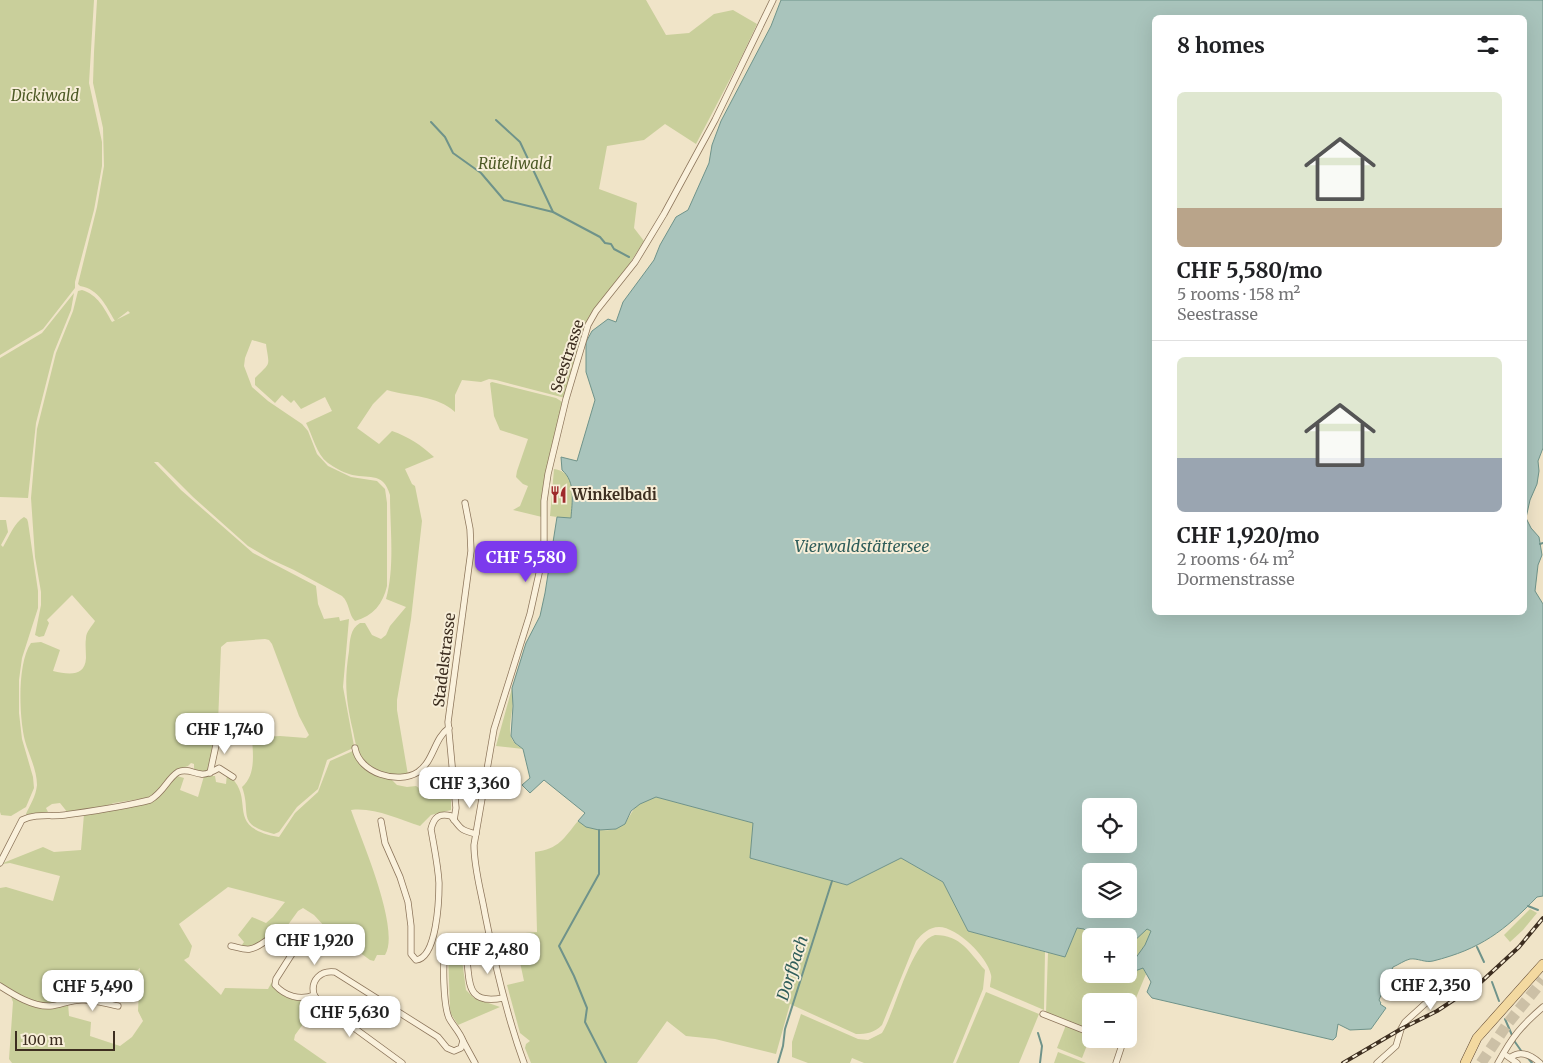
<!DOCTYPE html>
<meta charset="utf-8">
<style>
body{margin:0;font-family:Merriweather,serif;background:#f6f6f6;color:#202124;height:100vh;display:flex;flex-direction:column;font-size:19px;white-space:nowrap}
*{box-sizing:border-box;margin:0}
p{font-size:16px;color:#757577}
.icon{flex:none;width:28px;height:28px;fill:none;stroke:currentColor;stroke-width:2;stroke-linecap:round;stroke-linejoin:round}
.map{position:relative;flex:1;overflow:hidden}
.details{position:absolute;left:1152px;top:15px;width:375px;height:600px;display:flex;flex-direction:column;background:#fff;border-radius:8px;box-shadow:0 5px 20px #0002}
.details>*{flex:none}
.controls{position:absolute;left:1082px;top:798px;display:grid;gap:10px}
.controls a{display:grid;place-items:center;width:55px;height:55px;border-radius:8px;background:#fff;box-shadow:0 5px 20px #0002;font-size:25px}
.scale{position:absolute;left:15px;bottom:12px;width:100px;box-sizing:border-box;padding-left:5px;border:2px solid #3d2e20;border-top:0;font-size:14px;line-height:18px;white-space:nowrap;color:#3d2e20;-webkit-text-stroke:4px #f7eed8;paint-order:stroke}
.price{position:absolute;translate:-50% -42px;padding:0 11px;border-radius:10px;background:#fff;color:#222;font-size:16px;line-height:32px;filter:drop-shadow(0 1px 2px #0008)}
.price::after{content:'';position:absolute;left:50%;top:30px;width:15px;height:11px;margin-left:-8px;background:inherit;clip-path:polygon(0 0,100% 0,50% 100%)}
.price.selected{background:#7c3aed;color:#fff}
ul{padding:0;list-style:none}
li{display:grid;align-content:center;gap:10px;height:265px;padding:0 25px}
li+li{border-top:1px solid #e0e0e0}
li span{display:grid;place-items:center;height:155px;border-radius:8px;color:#555}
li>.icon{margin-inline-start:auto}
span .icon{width:90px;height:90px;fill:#fffc;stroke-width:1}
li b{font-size:21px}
h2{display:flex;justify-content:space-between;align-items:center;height:60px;padding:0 25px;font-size:21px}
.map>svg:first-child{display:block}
.green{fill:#c9cf9b}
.water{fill:#a9c4bc;stroke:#6f938a;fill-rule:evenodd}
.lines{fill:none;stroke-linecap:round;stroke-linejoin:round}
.stream{stroke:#6f938a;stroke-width:2}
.motorway-tunnel{stroke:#ccc0a6;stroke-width:11;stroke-dasharray:11 5.5;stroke-linecap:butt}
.minor-casing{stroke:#8d765c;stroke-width:7}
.primary-casing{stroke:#5b4430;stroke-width:10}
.minor{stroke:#faf1dc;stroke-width:5.5}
.primary{stroke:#f3d9a0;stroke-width:9}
.rail-casing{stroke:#3d2e20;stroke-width:4}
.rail{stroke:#f7eed8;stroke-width:2;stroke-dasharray:5.5;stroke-linecap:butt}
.labels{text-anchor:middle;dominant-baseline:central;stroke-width:4;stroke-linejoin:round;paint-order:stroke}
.park-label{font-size:15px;font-style:italic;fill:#4d5a26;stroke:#f7eed8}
.street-label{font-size:15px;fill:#3d2e20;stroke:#f7eed8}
.poi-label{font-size:15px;font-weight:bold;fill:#3d2e20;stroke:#f7eed8;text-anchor:start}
.water-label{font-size:16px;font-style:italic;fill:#2f5d5a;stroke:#f7eed8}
</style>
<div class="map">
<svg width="1543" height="1063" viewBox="0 0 1543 1063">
<rect width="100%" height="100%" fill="#f0e4c8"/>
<g class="green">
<path d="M0 0H94L89 83 102 142V166L94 210 75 282V288L43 329 0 355Z"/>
<path d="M97 0H646L666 35 689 33 714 14 733 10 757 24 740 60 696 144 665 124 644 140 607 146 599 189 637 203 634 228 644 241 628 266 593 311 586 324 565 398 496 380 489 379 481 382 462 380 455 395V412C437 395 410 397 387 390L373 404 357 428 379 444 392 431C409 437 421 445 434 457L405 469 412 484 415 486 422 521 411 619 397 700V710L408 775C395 777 370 773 362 760 357 752 355 741 353 731 346 701 344 682 349 651 350 640 350 629 360 623H365L372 635 381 639 386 635 390 626 406 607 386 599C395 566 390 529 390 495 383 470 367 480 349 474 342 472 334 467 328 463 316 454 313 436 306 423L332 411 325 397 301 409 294 400 291 403 282 395 275 403 255 385V378C272 361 269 367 266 344L252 340 245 358 244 366 252 387 268 401 302 424 308 431 317 454 328 466 351 477 377 481 385 489 387 503V586C383 604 373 616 355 621 348 614 350 603 342 596L294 570 270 559 248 546 193 497 158 462H154L181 490 253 553 316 586 318 604 324 619 339 617 340 621 349 619 343 687 354 746 351 749 327 760 318 789 297 807 279 832 274 834C235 824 252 814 242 787 256 775 253 754 252 738L280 736 306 738 309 735 299 716 272 644 269 640 265 639 227 642 221 647 218 723C208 736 217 764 205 772L194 770V764L191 763 188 766 177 770 153 797 114 803 103 807 68 813 60 803 52 804 46 808 48 812 27 816 26 814C30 805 36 796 37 785 37 770 29 755 25 741 19 717 17 663 31 643L41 642 60 650 53 671C67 674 85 678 86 658 86 651 85 645 86 638 86 632 92 626 95 621L72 595 47 620 49 623 44 636 39 637 35 635 41 605V592L35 557 31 498 37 429 56 353 73 311 78 291 82 290C98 295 104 308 112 322L130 313 128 311 115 321C106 306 99 289 80 286L78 284 97 207 104 166 103 128 93 83 94 52Z"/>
<path d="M74 293 71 310 54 352 36 423 28 498 0 497V358L42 333Z"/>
<path d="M492 382 556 398 564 403 542 517 513 510 520 506 528 486 523 484 516 477 517 471 528 439 500 430 494 416 490 383Z"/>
<path d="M554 469C578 472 572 501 571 519L550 516Z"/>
<path d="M24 517 27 519 28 522 38 591V608L22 658 19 680V713L22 739 33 777 34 788 26 807 11 816 1 815 0 812V520H6L8 532 1 545 3 547C9 537 14 523 24 517Z"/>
<path d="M512 688C516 703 507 726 511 737 513 743 518 746 523 749L496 746Z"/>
<path d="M355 750 356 758 390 778 397 785 407 787 416 786 432 797 447 792 451 800V810L431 815 420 826C398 819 374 807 351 810 361 839 401 930 385 955H377L374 961 370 960 326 928 314 915 303 908 298 911 285 929 252 947 241 946 244 942 238 935 252 917 266 923 273 917 285 902 228 887 179 924 192 946 189 957 184 960 221 995 225 988 268 989 273 980C277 993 292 997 303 1002L305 1007 312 1012 295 1035 294 1040 327 1063H12L9 1059 13 1002 10 994 34 1005 68 1003 69 1016 91 1022 90 1036 120 1046 132 1037 143 1021 138 1011 140 968 125 981 91 997 90 1000 44 1004 30 1001 0 984V888L6 887 53 901 60 876 10 863 2 864 3 863 43 847 54 852 81 850 84 814 156 799 161 795 177 776 184 778 180 790 198 797 204 776H215L216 782 226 784 227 774C259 798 221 827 279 837L295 813 318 792 330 761Z"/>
<path d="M656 797 754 823 750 858 847 885 901 858 943 882 968 931 1045 952 1044 1010 990 987C990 983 992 978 991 975 988 957 957 927 939 927 929 927 922 934 916 941L882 1025C874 1033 867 1034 856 1034L790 1004 776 1054 715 1039 686 1036 667 1021 637 1063H531L525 1048 526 1044 530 1041 520 1033 507 985 524 981 514 934 537 932 535 852C559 849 564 838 578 821 590 830 611 835 624 824 629 819 631 811 638 805 643 801 650 799 656 797Z"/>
<path d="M1530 909 1537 913 1523 930 1510 942 1504 935Z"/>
<path d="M1077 928 1084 929 1091 938V974H1129V944H1131L1147 929 1151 931 1145 945 1130 966 1143 968 1146 974 1130 1012 1137 1015 1129 1038V1001H1091V1030L1046 1013 1048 952 1065 957Z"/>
<path d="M935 935C961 935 969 952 985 970L983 989 953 1063H864L852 1058 850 1063H808L792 1057V1042L801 1014 858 1039 868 1040 882 1033C896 1010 911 941 935 935Z"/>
<path d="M455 948H458L461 952 466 990 474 998 500 1007 458 1025 451 1014 450 1009 448 953Z"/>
<path d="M986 992 1039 1014 1019 1063H956Z"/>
<path d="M1066 1025 1091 1035 1082 1058 1057 1048Z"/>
<path d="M1058 1052 1086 1063H1054Z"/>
</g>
<path class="water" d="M781 0H1543V448L1538 461 1539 471 1537 484 1530 500 1526 518 1531 528 1539 537 1542 555 1538 565 1535 591 1543 604V896L1537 897C1504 931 1481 949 1433 961 1425 963 1418 958 1410 959 1405 960 1398 965 1393 967L1379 1000 1381 1003 1380 1004 1386 1008 1371 1029 1350 1030 1338 1024 1336 1037 1333 1040 1152 998 1147 992 1151 982 1143 968 1135 971 1130 966 1145 945 1151 931 1147 929 1131 944H1129V936H1091V938L1084 929 1077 928 1065 957 968 931 943 882 901 858 847 885 750 858 753 823 656 797 640 804 631 811 625 824 616 829 599 830 586 827 578 821 585 813 544 780 530 793 522 785 530 778 523 749 515 743 511 736 513 706 512 688 526 643 540 616 545 593 557 517 571 518C572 502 576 482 562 470L561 457 577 461 595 400 586 372V342L592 331 608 319 616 322 623 302 654 260 660 245 676 217 688 210 709 163 712 145 721 121 771 26ZM1155 18H1525V612H1155ZM1091 806H1129V844H1091ZM1091 871H1129V909H1091Z"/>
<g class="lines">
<g class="stream">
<path d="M496 120 520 142 553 212"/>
<path d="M431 122 445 137 453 153 481 173 504 200 553 212 600 237 605 243 611 244 614 249 629 257"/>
<path d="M1540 544 1543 543"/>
<path d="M599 830V874L559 946 574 976 587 1008 585 1022 606 1063"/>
<path d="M1528 906 1538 910"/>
<path d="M1477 947 1484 962"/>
<path d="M1492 982 1499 1001"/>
<path d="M1505 1019 1515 1042 1522 1052"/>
<path d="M1038 1033 1042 1046 1040 1063"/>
<path d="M1527 1057 1532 1063"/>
<path d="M778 1063 783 1046 785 1029 832 881"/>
</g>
<path class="motorway-tunnel" d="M1481 1063 1508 1023 1543 980"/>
<defs>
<g id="minor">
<path d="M355 748C359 773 398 785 418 772 434 761 434 738 449 728"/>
<path d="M210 773 219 731"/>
<path d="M454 820 456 808 448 722 471 551 470 529 465 503"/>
<path d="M381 821 385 843 400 877 408 902 411 926V954L416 960C437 958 439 899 439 883 438 865 434 847 431 829 434 817 439 813 451 816 461 828 459 830 476 834"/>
<path d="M0 863 22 820C37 813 50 817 65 815 93 811 123 807 150 800 164 792 167 779 178 772 186 768 193 773 201 774 207 775 214 771 219 768L233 777"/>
<path d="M231 946C237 947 244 950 250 949 264 947 274 929 289 932L296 937 297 946 276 979 275 985C285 996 300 1001 314 995"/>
<path d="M0 986C14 995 33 1007 50 1006 61 1005 72 999 84 1000 95 1000 107 1004 118 1006"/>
<path d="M314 995C310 980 321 970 335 972L438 1037 447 1048 454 1051 461 1048 463 1041C460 1032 453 1026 449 1018 444 1007 441 958 447 948L457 944C480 958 451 1008 503 998"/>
<path d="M314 995 320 1003 402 1063"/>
<path d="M1043 1014 1091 1033"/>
<path d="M1107 1039 1120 1045 1121 1048 1116 1063"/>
<path d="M463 1041 475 1063"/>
<path d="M1507 1056 1517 1063"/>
<path d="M1511 1057C1521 1050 1531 1055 1540 1063"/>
<path d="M524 1063C506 1014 495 965 485 914 481 891 474 868 474 845L494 729 530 614 542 560 544 545V501L548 474 566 399 588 325 596 311 635 262 664 214 715 120 773 0"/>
<path d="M1377 1063 1396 1046 1401 1029 1405 1022 1448 983 1464 974"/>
<path d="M1498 1063C1512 1037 1521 1026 1543 1007"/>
</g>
<path id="primary" d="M1465 1063 1477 1038 1543 964"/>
</defs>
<use href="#minor" class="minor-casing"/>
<use href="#primary" class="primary-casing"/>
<use href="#minor" class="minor"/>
<use href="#primary" class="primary"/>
<defs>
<path id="rail" d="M1343 1063 1401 1029 1437 1011 1481 982 1519 947 1543 918"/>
</defs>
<use href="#rail" class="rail-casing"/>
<use href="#rail" class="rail"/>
</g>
<defs>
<symbol id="restaurant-bare" viewBox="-9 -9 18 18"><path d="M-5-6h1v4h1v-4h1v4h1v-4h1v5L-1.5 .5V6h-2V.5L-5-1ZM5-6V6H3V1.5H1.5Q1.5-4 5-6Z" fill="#9e2a2b" stroke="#f7eed8" stroke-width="2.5" paint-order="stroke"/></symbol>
</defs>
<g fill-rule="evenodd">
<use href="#restaurant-bare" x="546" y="482" width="25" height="25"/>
</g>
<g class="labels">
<g class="park-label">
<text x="45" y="95">Dickiwald</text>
<text x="515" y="163">Rüteliwald</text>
</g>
<g class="street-label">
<text transform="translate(567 356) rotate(-72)">Seestrasse</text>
<text transform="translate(444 660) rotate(-83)">Stadelstrasse</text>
</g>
<g class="poi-label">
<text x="572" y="494">Winkelbadi</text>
</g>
<g class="water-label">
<text x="862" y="546">Vierwaldstättersee</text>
<text transform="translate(792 968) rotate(-72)">Dorfbach</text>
</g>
</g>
</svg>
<div class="controls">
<a><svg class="icon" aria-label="locate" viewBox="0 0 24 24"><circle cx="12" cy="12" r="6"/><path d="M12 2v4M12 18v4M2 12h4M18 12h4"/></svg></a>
<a><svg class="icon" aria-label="layers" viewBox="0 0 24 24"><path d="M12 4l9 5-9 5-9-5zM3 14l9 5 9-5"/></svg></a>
<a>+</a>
<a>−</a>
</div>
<div class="scale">100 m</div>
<b class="price selected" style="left:526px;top:583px">CHF 5,580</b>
<b class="price" style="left:225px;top:755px">CHF 1,740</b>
<b class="price" style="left:470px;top:809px">CHF 3,360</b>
<b class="price" style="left:315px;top:966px">CHF 1,920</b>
<b class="price" style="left:488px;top:975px">CHF 2,480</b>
<b class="price" style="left:1431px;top:1011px">CHF 2,350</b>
<b class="price" style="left:93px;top:1012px">CHF 5,490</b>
<b class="price" style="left:350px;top:1038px">CHF 5,630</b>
<section class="details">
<h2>8 homes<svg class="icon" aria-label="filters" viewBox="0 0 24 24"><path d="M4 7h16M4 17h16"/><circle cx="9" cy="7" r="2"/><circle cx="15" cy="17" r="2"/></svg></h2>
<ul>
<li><span style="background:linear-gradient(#dfe7d0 75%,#b9a48a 0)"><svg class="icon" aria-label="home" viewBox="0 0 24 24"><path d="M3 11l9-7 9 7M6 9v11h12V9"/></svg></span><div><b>CHF 5,580/mo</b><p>5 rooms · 158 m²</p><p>Seestrasse</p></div></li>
<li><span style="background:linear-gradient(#dfe7d0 65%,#9aa5b1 0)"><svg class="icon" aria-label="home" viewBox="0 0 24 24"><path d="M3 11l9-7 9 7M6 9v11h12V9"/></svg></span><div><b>CHF 1,920/mo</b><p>2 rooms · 64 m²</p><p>Dormenstrasse</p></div></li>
</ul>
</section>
</div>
